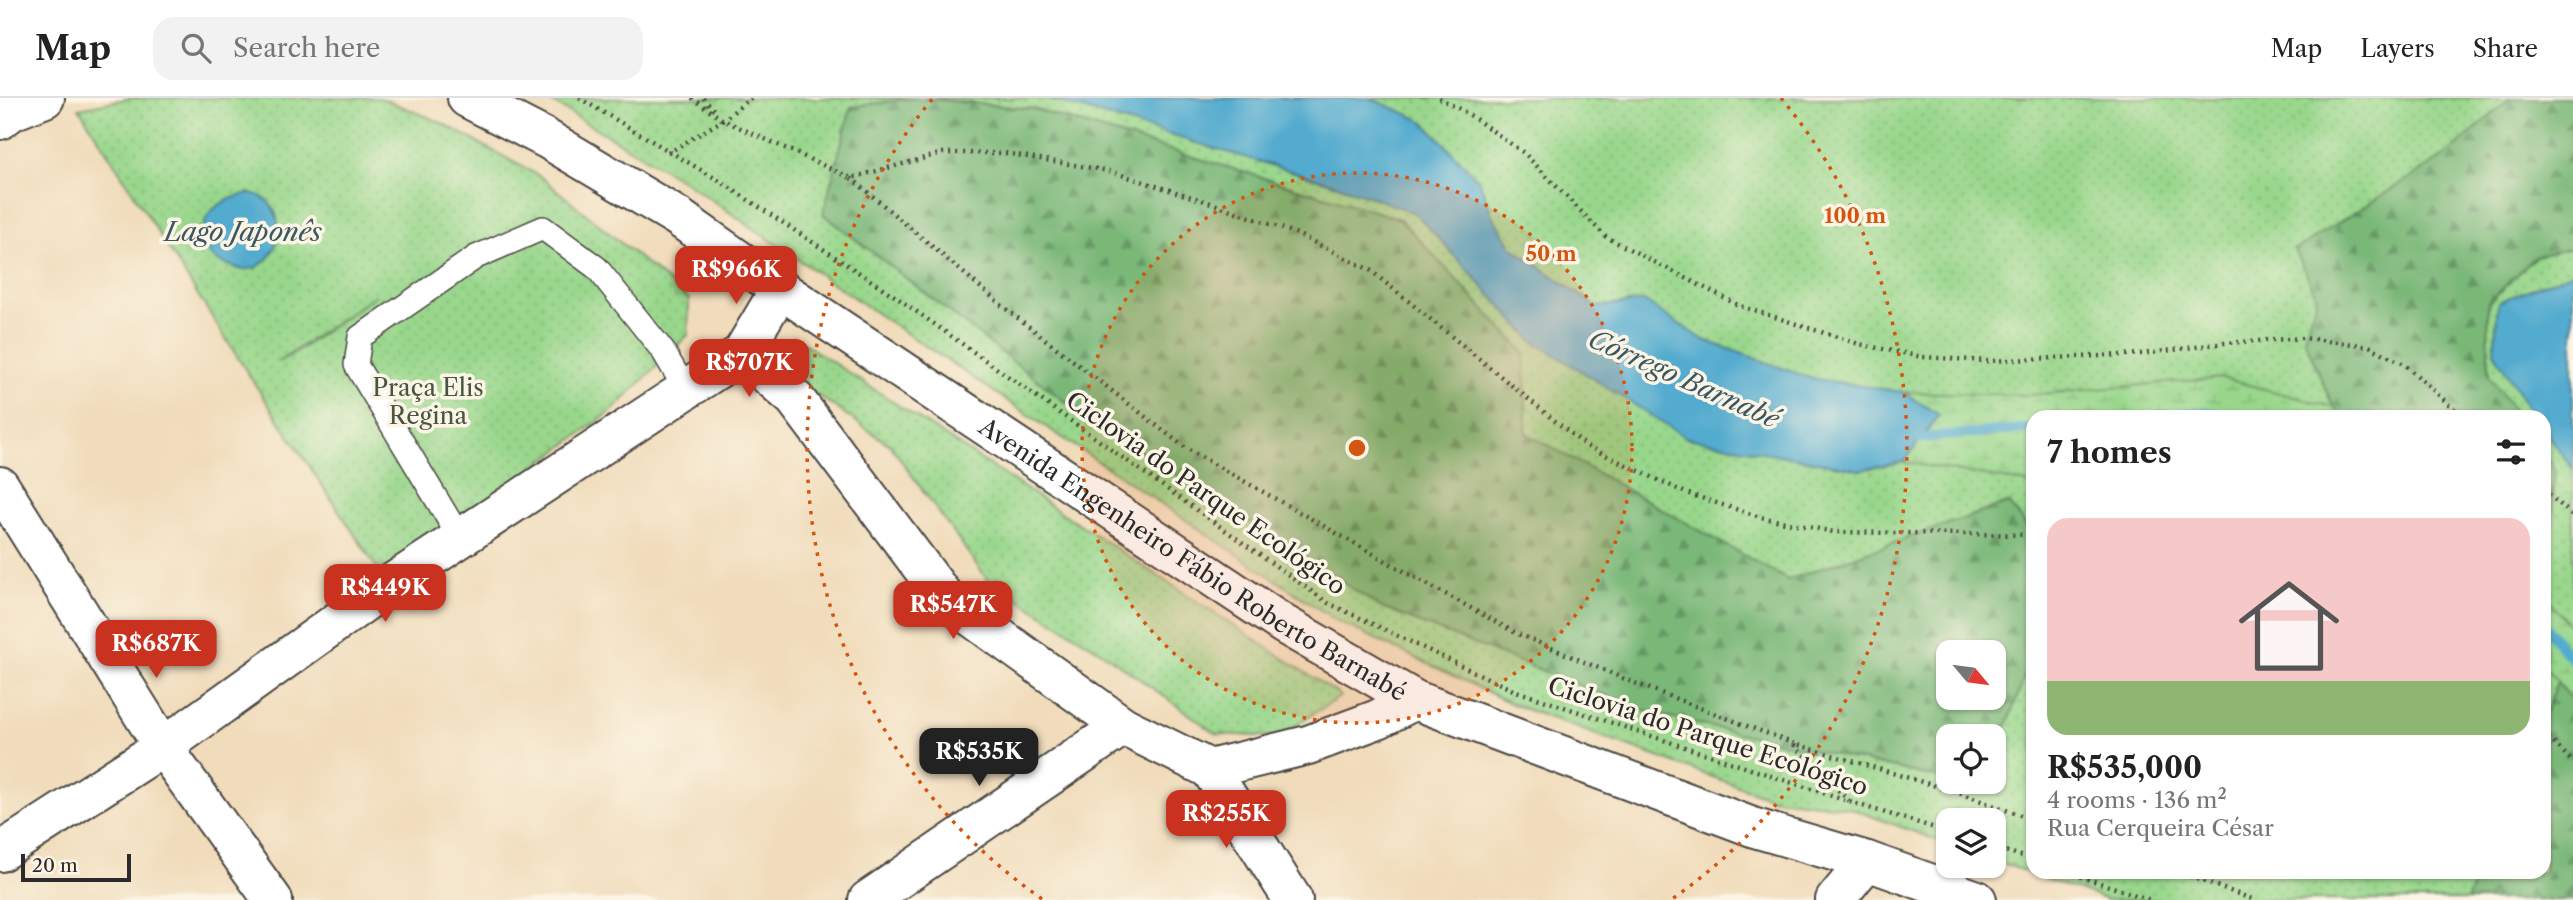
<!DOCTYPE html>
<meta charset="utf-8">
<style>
body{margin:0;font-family:"Libre Caslon Text",serif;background:#f2f2f2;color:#222;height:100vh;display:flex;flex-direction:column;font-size:26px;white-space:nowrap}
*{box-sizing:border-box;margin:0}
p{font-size:23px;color:#767676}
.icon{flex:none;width:38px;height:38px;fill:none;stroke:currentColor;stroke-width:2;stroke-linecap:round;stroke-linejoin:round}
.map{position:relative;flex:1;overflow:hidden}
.side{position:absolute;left:2026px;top:312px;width:525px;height:469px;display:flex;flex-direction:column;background:#fff;border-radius:21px;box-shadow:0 2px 5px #0004}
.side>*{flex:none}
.needle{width:46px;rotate:119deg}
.tools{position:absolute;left:1936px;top:542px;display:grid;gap:14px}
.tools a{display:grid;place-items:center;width:70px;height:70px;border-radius:14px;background:#fff;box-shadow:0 2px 5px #0004;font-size:35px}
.scale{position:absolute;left:21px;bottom:18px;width:110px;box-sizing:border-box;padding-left:7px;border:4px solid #2b2b2b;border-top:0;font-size:19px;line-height:24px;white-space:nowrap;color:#2b2b2b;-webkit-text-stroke:5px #fcf5e5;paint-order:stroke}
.price{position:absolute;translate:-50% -60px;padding:0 16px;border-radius:14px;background:#c8321e;color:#fff;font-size:23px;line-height:46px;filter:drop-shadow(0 2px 4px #0008)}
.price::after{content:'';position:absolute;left:50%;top:42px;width:21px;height:16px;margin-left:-10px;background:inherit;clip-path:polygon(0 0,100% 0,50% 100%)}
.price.on{background:#222;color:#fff}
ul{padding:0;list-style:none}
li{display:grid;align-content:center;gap:14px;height:371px;padding:0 21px}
li span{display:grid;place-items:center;height:217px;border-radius:21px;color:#555}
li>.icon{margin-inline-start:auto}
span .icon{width:126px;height:126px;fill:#fffc;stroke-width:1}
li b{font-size:30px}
h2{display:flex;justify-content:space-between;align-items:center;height:84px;padding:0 21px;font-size:30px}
header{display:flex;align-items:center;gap:42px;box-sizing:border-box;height:98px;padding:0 35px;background:#fff;border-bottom:2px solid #e0e0e0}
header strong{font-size:33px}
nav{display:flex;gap:38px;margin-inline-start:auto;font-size:24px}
.search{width:490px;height:63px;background:#f2f2f2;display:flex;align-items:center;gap:18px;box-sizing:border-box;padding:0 24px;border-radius:21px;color:#767676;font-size:26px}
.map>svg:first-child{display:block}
.grass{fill:url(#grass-dots);stroke:#62815c;stroke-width:2;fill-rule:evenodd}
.forest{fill:url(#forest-firs);stroke:#527252;stroke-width:2;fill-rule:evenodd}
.wetland{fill:url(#wetland-marsh);stroke:#62815c;stroke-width:2}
.water{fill:#52abcf;stroke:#3e6b7d;stroke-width:2}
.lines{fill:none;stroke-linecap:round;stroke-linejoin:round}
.stream{stroke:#52abcf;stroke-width:10}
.service-casing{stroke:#494540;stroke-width:26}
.minor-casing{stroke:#494540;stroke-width:42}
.primary-casing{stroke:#494540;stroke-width:42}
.path{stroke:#494540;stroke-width:4.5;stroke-dasharray:2 5;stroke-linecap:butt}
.service{stroke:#fff;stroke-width:23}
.minor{stroke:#fff;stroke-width:38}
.primary{stroke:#fff;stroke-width:38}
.ring{fill:none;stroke:#d5540f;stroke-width:3.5;stroke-dasharray:3.5 7}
.labels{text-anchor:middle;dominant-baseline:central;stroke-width:7;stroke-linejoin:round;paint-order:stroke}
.park-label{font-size:24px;fill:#465643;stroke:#fcf5e5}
.street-label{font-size:24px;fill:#2b2b2b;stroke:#fcf5e5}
.water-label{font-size:26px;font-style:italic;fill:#395864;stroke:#fcf5e5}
.centre{fill:#d5540f;stroke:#fcf5e5;stroke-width:3.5}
.ring-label{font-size:21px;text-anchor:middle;font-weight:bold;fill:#d5540f;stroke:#fcf5e5;stroke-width:7;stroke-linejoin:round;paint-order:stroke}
</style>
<header>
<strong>Map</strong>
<div class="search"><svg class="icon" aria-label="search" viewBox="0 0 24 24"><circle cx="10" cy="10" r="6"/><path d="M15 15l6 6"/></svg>Search here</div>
<nav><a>Map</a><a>Layers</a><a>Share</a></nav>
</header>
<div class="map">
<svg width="2573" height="802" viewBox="0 0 2573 802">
<defs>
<pattern id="grass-dots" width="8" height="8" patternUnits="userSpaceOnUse" patternTransform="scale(1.75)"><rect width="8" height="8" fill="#99d78c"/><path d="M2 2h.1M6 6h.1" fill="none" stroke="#84b979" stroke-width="1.8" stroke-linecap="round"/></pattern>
<pattern id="forest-firs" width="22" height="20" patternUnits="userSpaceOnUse" patternTransform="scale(1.75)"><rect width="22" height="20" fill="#7ab878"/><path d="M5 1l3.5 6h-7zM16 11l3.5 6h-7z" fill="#649663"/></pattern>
<pattern id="wetland-marsh" width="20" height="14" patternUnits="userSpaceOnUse" patternTransform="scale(1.75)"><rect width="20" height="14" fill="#99d78c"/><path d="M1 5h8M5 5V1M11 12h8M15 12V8" fill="none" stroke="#84b979"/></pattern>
</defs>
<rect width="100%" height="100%" fill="#fcf5e5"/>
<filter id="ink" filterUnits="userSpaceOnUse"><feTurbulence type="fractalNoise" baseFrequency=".0143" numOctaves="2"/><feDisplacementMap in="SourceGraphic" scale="14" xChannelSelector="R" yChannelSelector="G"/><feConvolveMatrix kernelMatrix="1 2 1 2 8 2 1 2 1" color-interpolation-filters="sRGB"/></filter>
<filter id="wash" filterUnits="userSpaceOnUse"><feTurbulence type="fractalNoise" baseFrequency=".00686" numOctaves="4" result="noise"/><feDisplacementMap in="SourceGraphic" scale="28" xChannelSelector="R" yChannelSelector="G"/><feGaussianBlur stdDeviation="1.57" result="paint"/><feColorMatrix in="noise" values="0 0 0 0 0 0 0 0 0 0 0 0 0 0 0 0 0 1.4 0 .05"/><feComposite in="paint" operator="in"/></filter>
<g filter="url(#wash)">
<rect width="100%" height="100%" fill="#f0dbba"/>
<g class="grass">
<path d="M131 0H381L442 25 541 79 689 201 688 237 612 313 447 432 381 476 254 285 79 10ZM376 197 295 255 278 264Z"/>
<path d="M545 0H914L851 10 1382 510 1653 616 1948 682V684L1984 690 1987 684H1993V666L2033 555 2034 774H2544V318H2034L2033 435 2008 405 1788 482 1526 335 1525 256 1400 121 1034 11 924 0H2573V802H2107L1993 762V723H1948V746L1849 710 1771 700 1517 608 1337 523 882 219 687 85Z"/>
<path d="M794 239 1341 598 1277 639 1217 636 1103 555 987 481 890 347 794 281Z"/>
</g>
<g class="forest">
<path d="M914 0 1033 11 1400 121 1525 256 1526 335 1788 482 2008 405 2033 435V555L1993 666V639H1948V682L1653 616 1382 510 1072 309 823 116 851 9ZM1948 555H1993V600H1948Z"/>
<path d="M2510 0H2573V150L2536 158 2488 205 2489 278 2518 318H2343L2333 309 2304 240 2317 199 2295 152 2449 55Z"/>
<path d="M2545 356 2555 371 2552 430 2545 434Z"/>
<path d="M2557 584 2573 603V802H2467L2479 774H2544L2545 615Z"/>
</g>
<g class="wetland">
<path d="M2222 280 2333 309 2343 318H2034L2033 386 1904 364 1938 317 1903 294 2028 297Z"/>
<path d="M2545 498 2573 531V603L2545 569Z"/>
</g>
<g class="water">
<path d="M1045 0H1370L1423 23 1480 84 1492 117 1512 149 1597 209 1644 203 1704 242 1810 280 1903 294 1939 317 1904 364 1860 372 1687 340 1532 242 1415 115 1335 86Z"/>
<path d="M249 95C294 100 284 176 240 171 236 170 230 167 225 166 213 162 207 155 204 144 197 113 224 101 249 95Z"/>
<path d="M2573 174V371L2545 334 2544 318H2533L2494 254 2498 204Z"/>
</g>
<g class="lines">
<g class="stream">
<path d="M2160 318 2206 314 2222 318"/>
<path d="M1911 341 2034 330"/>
<path d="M2544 527 2573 563"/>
</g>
</g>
</g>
<g filter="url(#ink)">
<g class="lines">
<defs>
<path id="service" d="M460 440 356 267 360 239 476 159 543 130 597 170 663 253 686 292"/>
<g id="minor">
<path d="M0 22 12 13 45 0"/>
<path d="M742 255 795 301 945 500 1123 628 1210 671 1308 647 1378 621 1415 602"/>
<path d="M0 388 163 649 273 802"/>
<path d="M1210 671 1293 802"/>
<path d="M0 754 163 649 380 493 742 255 780 191"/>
<path d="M868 802 1123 628"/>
<path d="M1835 802 1867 763"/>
</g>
<g id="primary">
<path id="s1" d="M467 0 547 41 678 119 780 191 1283 526 1415 602 1755 730 1867 763 1977 802"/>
</g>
</defs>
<use href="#service" class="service-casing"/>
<use href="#minor" class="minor-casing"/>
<use href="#primary" class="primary-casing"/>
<g class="path">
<path d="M579 0 718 82 896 199 1328 505 1513 592 1850 704 1948 734"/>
<path d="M692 0 723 22 851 80 943 55H1005L1109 73 1211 105 1295 135 1370 172 1586 348 1686 395 1760 419 1834 434 2034 437"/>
<path d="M703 0 715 13"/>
<path d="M1439 0 1467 15 1524 55 1606 139 1740 208 1859 246 1922 259 1988 263 2142 256 2225 245 2304 240 2369 248 2404 266 2462 318"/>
<path d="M668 55 723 22 751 0"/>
<path d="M851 80 1005 210 1187 351 1409 476 1516 535 1627 582 1792 645 1959 695 2034 722"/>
<path d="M2544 392 2573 418"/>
<path d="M2544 635 2573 664"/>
<path d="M1794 647 1849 703"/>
<path d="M1993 749 2034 762"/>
<path d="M2067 774 2151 802"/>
<path d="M2177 774 2255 802"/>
</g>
<use href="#service" class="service"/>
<use href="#minor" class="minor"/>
<use href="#primary" class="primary"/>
</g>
</g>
<circle cx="1357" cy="350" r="275" fill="#d5540f" fill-opacity=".12"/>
<g class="ring">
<circle cx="1357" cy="350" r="275"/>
<path d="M1042 801A550 550 0 0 1 933 0M1781 0A550 550 0 0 1 1672 801"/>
</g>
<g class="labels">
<g class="park-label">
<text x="428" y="289">Praça Elis<tspan x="428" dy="28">Regina</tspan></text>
</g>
<g class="street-label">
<text transform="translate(1206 395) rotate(35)">Ciclovia do Parque Ecológico</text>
<text stroke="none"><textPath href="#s1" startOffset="861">Avenida Engenheiro Fábio Roberto Barnabé</textPath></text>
<text transform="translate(1708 638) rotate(18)">Ciclovia do Parque Ecológico</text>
</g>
<g class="water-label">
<text x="243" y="134">Lago Japonês</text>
<text transform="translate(1684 281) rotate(24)">Córrego Barnabé</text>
</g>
</g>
<circle cx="1357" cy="350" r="10" class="centre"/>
<g class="ring-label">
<text x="1855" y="125">100 m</text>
<text x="1551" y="163">50 m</text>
</g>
</svg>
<div class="tools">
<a><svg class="needle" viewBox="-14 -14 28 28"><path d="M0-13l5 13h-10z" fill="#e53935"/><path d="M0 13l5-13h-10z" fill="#767676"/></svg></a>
<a><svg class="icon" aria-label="locate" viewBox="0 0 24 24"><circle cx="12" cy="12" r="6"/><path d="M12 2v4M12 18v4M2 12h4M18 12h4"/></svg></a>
<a><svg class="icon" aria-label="layers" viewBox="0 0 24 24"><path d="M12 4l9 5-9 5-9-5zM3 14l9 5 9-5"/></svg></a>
</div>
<div class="scale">20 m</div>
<b class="price" style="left:736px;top:208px">R$966K</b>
<b class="price" style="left:749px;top:301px">R$707K</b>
<b class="price" style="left:385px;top:526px">R$449K</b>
<b class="price" style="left:953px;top:543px">R$547K</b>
<b class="price" style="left:156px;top:582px">R$687K</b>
<b class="price on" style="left:979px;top:690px">R$535K</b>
<b class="price" style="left:1226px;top:752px">R$255K</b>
<section class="side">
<h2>7 homes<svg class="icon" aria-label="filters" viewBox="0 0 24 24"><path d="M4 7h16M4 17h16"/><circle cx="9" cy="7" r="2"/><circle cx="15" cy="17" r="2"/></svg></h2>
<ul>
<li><span style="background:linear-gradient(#f6c9c9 75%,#8fb573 0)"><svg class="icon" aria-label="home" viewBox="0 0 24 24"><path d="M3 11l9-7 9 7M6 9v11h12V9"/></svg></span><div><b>R$535,000</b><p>4 rooms · 136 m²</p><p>Rua Cerqueira César</p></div></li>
</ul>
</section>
</div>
